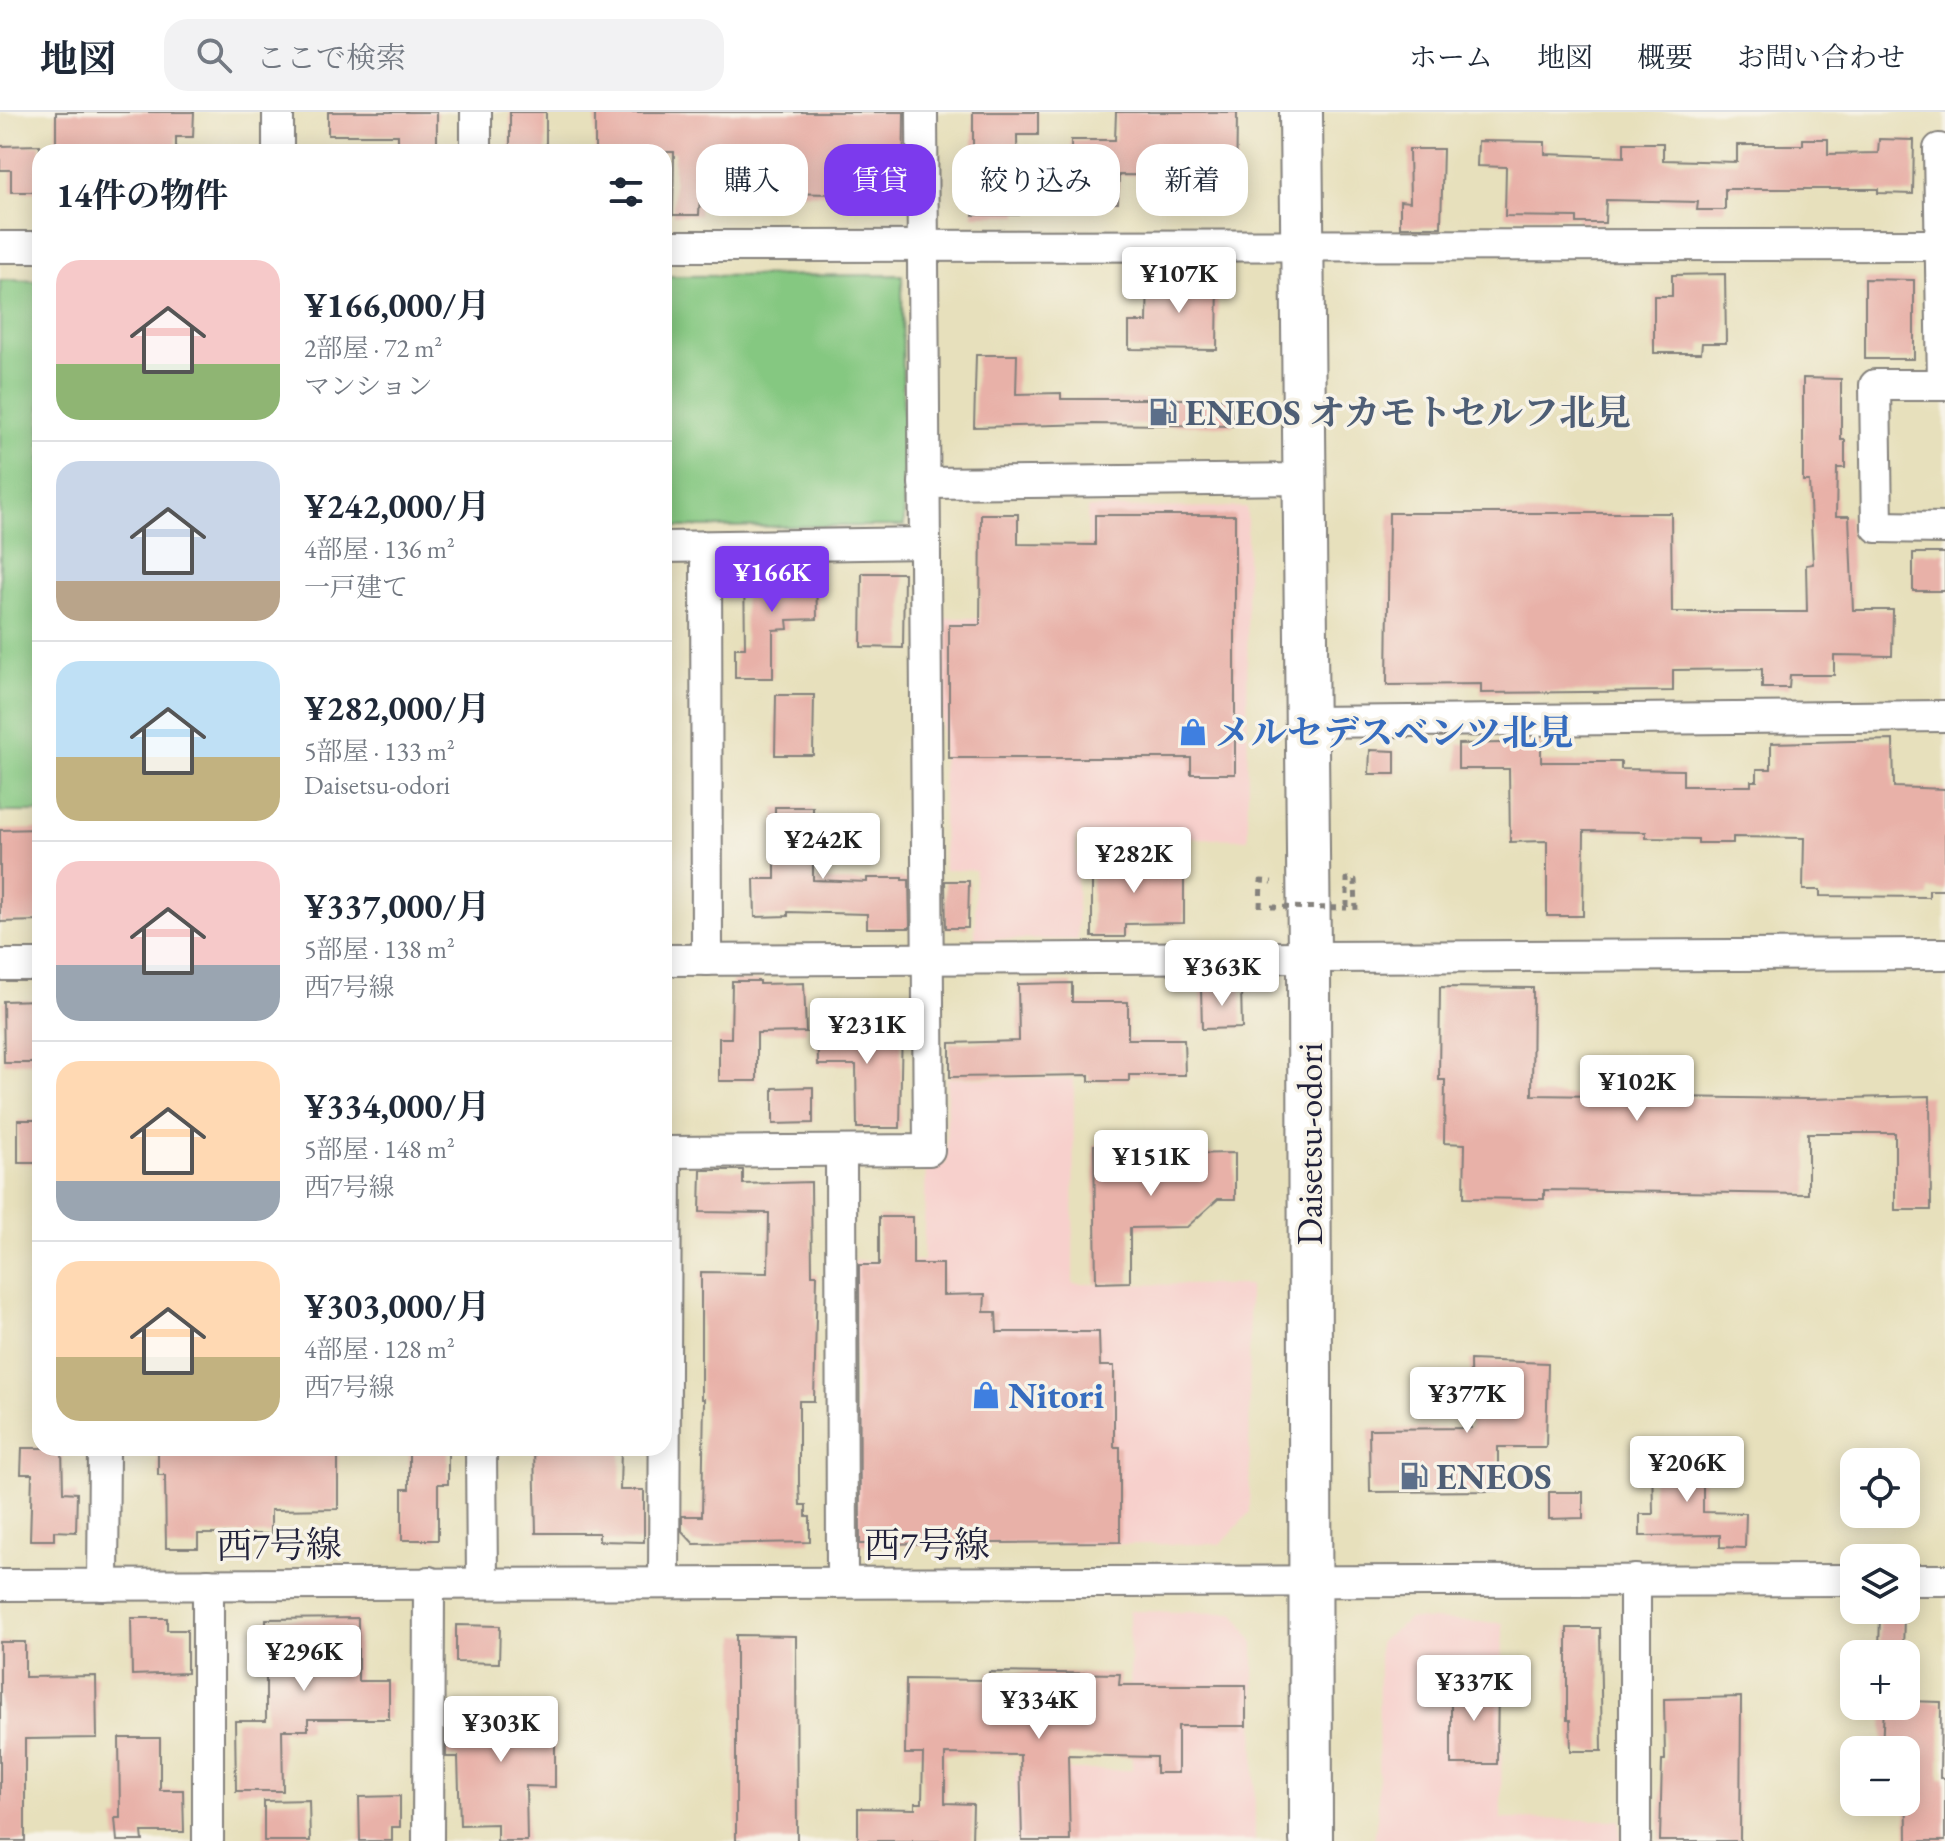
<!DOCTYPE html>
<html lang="ja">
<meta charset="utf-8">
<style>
body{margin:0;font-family:"EB Garamond","Noto Serif JP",serif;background:#f2f2f3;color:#1f2937;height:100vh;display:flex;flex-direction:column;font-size:30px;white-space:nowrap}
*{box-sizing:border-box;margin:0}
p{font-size:26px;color:#747a83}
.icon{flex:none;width:44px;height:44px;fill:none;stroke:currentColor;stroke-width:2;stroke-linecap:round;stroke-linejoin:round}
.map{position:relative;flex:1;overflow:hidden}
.sheet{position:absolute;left:32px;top:32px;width:640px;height:1312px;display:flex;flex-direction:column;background:#fff;border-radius:24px;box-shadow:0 4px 20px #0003}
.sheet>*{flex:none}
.banner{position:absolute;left:696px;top:32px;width:760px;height:72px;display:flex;gap:16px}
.fabs{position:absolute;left:1840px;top:1336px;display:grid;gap:16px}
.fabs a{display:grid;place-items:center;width:80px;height:80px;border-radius:16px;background:#fff;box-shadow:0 4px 20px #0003;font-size:40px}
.price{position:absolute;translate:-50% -68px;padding:0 18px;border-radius:8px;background:#fff;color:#222;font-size:26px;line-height:52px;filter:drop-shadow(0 2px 4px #0008)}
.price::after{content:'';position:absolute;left:50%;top:48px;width:24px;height:18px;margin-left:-12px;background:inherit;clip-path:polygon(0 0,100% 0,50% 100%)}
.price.current{background:#7c3aed;color:#fff}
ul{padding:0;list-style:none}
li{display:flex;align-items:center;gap:24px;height:200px;padding:0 24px}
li+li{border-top:2px solid #e0e1e3}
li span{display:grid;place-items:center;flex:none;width:224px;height:160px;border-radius:24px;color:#555}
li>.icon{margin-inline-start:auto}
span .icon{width:96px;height:96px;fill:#fffc;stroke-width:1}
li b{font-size:34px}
h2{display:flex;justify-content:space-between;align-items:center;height:96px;padding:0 24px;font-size:34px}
.tag{padding:0 28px;border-radius:24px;background:#fff;box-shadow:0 4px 20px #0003;font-size:28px;line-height:72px}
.tag.current{background:#7c3aed;color:#fff}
header{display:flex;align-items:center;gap:48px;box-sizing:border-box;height:112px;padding:0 40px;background:#fff;border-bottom:2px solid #e0e1e3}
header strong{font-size:38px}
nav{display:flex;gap:44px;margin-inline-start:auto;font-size:28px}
.search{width:560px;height:72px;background:#f2f2f3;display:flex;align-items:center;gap:20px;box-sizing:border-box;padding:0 28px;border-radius:24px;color:#747a83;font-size:30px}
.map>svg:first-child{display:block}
.built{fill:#f7d0cc}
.green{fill:#85c881;stroke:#54755e;stroke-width:2}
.building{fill:#e8b1a8}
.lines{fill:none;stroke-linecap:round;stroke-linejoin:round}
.minor-casing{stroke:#84817c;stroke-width:34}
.highway-casing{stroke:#84817c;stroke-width:46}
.path{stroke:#84817c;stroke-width:5;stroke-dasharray:6 6;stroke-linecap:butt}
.minor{stroke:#fff;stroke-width:30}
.highway{stroke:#fff;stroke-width:42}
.path-bridge{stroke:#84817c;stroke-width:5;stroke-dasharray:6 6;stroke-linecap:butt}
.labels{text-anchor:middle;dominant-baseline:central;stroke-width:7;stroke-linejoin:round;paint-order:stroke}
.service-label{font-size:36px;font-weight:bold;fill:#4e5e75;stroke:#f7f3e8;text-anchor:start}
.shop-label{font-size:36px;font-weight:bold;fill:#366cbe;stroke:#f7f3e8;text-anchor:start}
.street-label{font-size:36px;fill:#22223b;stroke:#f7f3e8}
</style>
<header>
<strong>地図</strong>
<div class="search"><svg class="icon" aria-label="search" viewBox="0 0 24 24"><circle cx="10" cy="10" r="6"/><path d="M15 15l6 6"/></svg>ここで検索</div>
<nav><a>ホーム</a><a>地図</a><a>概要</a><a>お問い合わせ</a></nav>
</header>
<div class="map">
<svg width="1945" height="1729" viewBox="0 0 1945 1729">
<rect width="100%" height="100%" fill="#f7f3e8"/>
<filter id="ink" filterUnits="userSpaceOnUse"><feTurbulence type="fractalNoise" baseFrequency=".0125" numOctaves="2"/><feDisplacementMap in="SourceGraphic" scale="16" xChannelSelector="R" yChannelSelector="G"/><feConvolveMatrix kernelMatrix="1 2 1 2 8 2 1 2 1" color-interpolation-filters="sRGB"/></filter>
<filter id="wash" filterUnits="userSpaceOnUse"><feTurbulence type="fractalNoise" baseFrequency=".006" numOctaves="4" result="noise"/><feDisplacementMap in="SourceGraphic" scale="32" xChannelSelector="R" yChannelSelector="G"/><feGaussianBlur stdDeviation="1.8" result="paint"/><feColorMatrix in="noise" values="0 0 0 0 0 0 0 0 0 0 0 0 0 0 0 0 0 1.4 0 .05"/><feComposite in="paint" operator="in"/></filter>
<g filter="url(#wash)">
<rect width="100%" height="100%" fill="#e7e0bc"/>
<g class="built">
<path d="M1247 395 1248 727 1076 724 1078 828 975 827V758H944L940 506H1091L1087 396Z"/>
<path d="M947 966 1074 967 1073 1172 1249 1173 1250 1400 1221 1432 857 1433 854 1149H923L926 1052H946Z"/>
<path d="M1129 1499 1235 1501 1254 1531 1255 1729H1016L1015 1658H1132Z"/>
<path d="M1409 1507 1503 1511 1501 1707 1620 1708V1729H1374L1378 1698 1379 1530Z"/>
</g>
<g class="green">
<path d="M902 163 904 414 664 415V164Z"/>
<path d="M0 168 40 169V700H0Z"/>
</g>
<g id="blocks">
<g class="building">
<path d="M56 0H194L193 25H176V40H56Z"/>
<path d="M328 0H437V40H398V23H328Z"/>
<rect x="510" y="0" width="36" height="40"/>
<path d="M595 0H904L903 83 771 81V84H700L699 103H673L674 40H595Z"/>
<path d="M973 0H1038V23H1017L1018 103H973Z"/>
<path d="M1116 0H1237L1236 92 1195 91V64L1119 63 1118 91 1072 90 1071 28H1115Z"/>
<path d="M1803 27H1828V42L1878 41 1879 27 1914 28 1913 82 1878 81V77H1725V98H1697L1698 90 1606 88 1605 111H1577V105L1505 104 1506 55 1477 54 1478 29 1545 30V42L1624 45V31H1663V48L1737 50V33H1803Z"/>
<path d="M40 33V80H11V58H0V34Z"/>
<path d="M1409 37H1443L1441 115H1400V89L1410 90Z"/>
<path d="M1725 162 1726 231H1702L1701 241H1654V184H1672V163Z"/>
<path d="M1148 164H1218L1217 238 1129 237V210H1147Z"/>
<path d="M1865 167 1914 168V247H1865Z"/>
<path d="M976 243H1017L1016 282 1061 281V287H1233V314L1093 312 974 315Z"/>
<path d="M1803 266 1841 267V328H1845V356H1837L1836 404H1849L1853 498H1893L1892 544 1834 543V563H1790L1789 576H1762V557L1673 558V579L1481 581V572L1387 573 1389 401H1671L1672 500H1807L1806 453 1813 452 1809 369H1803Z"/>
<path d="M981 402H1018V432L1095 433V403H1235V662H1191V646H949V513H980Z"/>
<rect x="1913" y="441" width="32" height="38"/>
<path d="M744 456 816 457 817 507 787 508 788 517 773 518V566H735V536H745Z"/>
<path d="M862 461H904L903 536 861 535Z"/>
<path d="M776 583H814L813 643H775Z"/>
<path d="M1893 628 1894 675 1945 677V778H1929V785L1820 784V778H1803L1804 726 1733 725V731H1698V727L1646 726V720L1584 719 1583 804H1547V729L1510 730 1509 657H1458V632L1541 630V650H1621V657L1683 658V674H1751V669H1757V657H1771V631Z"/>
<path d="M1370 638 1395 639V662H1369Z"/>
<path d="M775 695H813V768L867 770V766H902V768H909L910 816H867V802L788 800V804L755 805 754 767H775Z"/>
<path d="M40 717V809L0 810V718Z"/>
<path d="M1092 741H1124L1125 754 1184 753V811L1125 812V825H1092Z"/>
<path d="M945 769H969L968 816H946Z"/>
<path d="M732 869H760V872L804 871 806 920 757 921V969H719V926H731Z"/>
<path d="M1072 871V890H1128V927H1184L1185 963H1129V969H1089V963L950 965V931L1019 929 1018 872Z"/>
<path d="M1241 875 1242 916 1202 917 1201 876Z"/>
<path d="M1440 875 1533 876 1532 983 1809 987 1930 984 1931 1098H1895V1021H1808V1082L1544 1078V1087L1464 1086 1465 1032 1444 1031 1445 968H1439Z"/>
<path d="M40 888V951H4L3 889Z"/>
<path d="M853 905V911H902L900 1016H857L856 953H818L817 906Z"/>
<path d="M813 975V1011L773 1012V976Z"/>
<rect x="18" y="1008" width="22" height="43"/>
<path d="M1094 1033H1128V1043L1235 1041V1087H1218L1187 1115 1130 1116V1170L1096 1171Z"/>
<path d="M701 1058H743V1072L811 1070 812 1163H817L814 1289H799V1371L800 1393H806V1405H810V1430L694 1432 682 1419V1404H702L704 1287H701V1160L768 1161 769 1101 700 1100Z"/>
<path d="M879 1105H913V1152H943V1183L985 1182 984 1200H996L997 1220H1099L1100 1254H1114V1335H1120V1430L860 1432 859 1153H879Z"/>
<path d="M1470 1248 1548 1251 1546 1335H1498V1379L1370 1380 1369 1317 1471 1316Z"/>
<path d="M22 1336H62L63 1380 77 1381 76 1420 54 1419V1428H30L32 1362H21Z"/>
<path d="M158 1336H338V1397L271 1398V1422H198V1436H166L165 1363H158Z"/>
<path d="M409 1336H448V1372H438V1428H402V1377H409Z"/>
<path d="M534 1336H621L620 1378H644V1430L599 1429V1421H536Z"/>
<path d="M1703 1342V1400L1746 1401 1745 1436 1720 1435V1423L1640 1424V1402H1653L1652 1343Z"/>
<path d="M1549 1380H1583V1406L1549 1407Z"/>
<path d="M1880 1503 1904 1504 1903 1539 1879 1538Z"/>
<path d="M131 1506H167V1518H187V1561L132 1563Z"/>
<path d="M358 1506V1569H389V1607H308V1618H282L283 1679H236L235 1609H266V1507Z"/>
<path d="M456 1513 500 1514 499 1551 456 1550Z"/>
<path d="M1567 1516H1600L1602 1639H1571L1570 1608H1567Z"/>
<path d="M736 1523 796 1524 797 1729H736Z"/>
<path d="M0 1530H25V1565L96 1564 97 1626 25 1627V1729H0Z"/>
<path d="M989 1560 1120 1562 1119 1573H1246V1614H1178V1661H1156V1645L1068 1643 1070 1729H1022L1020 1643 945 1642V1691L973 1692 972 1729H858V1696L915 1697V1691H922L923 1642H905L906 1567 989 1568Z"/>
<path d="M1451 1570H1498L1497 1652H1451Z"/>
<path d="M1741 1585 1740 1729H1660L1662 1648H1665L1664 1587Z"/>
<path d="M1906 1589 1941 1590 1940 1666H1945V1729H1907L1906 1638H1882L1884 1594H1906Z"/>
<path d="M456 1594H494V1599H555V1675L526 1674 527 1729H497V1712L460 1713 458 1645H446V1605H456Z"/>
<path d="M119 1626H160V1678H183L184 1720H142L143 1729H117L115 1706H120Z"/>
<path d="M400 1684V1715H392V1729H360L359 1685Z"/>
<path d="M309 1688 310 1729H264V1689Z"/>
</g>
</g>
</g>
<g filter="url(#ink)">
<use href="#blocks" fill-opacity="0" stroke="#84817c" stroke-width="2"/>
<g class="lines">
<defs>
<g id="minor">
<path d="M278 0V40"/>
<path d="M476 0V40"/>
<path d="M1939 37 1943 273"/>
<path d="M664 134 1945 133"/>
<path d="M0 135H40"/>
<path d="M1945 273H1875L1877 415 1945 416"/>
<path d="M924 371 1304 367"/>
<path d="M664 435 925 431"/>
<path d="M706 435 707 848"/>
<path d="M1308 610 1945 604"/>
<path d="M664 848 1945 842"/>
<path d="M0 853H40"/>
<path d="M664 1040 929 1038 922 0"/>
<path d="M841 1040 842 1470"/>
<path d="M481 1336 482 1470"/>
<path d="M1906 1468H1945"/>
<path d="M664 1470 666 1040"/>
<path d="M0 1473 1854 1468"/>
<path d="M103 1473 104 1336"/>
<path d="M208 1729V1472"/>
<path d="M428 1729 429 1470"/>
<path d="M1635 1729V1468"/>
</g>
<path id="highway" d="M1301 0 1309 844 1311 1729"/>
</defs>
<use href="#minor" class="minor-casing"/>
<use href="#highway" class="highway-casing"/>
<g class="path">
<path d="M1260 795 1261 769 1272 770"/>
<path d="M1347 795V767L1355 768 1356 799"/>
</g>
<use href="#minor" class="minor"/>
<use href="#highway" class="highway"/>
<path class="path-bridge" d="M1271 795 1347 796"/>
</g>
</g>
<defs>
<symbol id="fuel-bare" viewBox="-9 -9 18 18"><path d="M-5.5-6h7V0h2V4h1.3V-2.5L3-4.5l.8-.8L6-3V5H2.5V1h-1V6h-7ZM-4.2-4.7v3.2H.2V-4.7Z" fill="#5c6f8a" stroke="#f7f3e8" stroke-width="2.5" paint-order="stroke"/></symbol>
<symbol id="shop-bare" viewBox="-9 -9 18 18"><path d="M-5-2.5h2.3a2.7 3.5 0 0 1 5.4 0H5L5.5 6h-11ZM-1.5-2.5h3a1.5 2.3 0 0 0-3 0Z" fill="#3f7fe0" stroke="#f7f3e8" stroke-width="2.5" paint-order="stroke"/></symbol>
</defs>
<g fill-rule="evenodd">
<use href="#fuel-bare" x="1143" y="280" width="40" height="40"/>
<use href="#shop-bare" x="1173" y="600" width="40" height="40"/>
<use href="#shop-bare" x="966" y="1263" width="40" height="40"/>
<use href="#fuel-bare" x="1394" y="1344" width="40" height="40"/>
</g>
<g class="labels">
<g class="service-label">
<text x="1185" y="300">ENEOS オカモトセルフ北見</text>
<text x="1436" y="1364">ENEOS</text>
</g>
<g class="shop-label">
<text x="1215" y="620">メルセデスベンツ北見</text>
<text x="1008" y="1283">Nitori</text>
</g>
<g class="street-label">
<text transform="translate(1309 1032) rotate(-90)">Daisetsu-odori</text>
<text x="927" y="1432">西7号線</text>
<text transform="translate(279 1433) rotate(-1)">西7号線</text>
</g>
</g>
</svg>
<div class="fabs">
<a><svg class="icon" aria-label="locate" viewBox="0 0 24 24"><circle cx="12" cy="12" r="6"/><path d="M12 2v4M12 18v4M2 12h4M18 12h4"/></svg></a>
<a><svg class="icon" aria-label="layers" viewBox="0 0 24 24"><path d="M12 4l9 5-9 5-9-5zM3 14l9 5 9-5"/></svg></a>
<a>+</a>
<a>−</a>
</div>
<b class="price" style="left:1179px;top:203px">¥107K</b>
<b class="price current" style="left:772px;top:502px">¥166K</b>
<b class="price" style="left:823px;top:769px">¥242K</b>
<b class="price" style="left:1134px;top:783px">¥282K</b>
<b class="price" style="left:1222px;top:896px">¥363K</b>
<b class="price" style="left:867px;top:954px">¥231K</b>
<b class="price" style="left:1637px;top:1011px">¥102K</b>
<b class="price" style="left:1151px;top:1086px">¥151K</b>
<b class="price" style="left:1467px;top:1323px">¥377K</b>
<b class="price" style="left:1687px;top:1392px">¥206K</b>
<b class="price" style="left:304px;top:1581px">¥296K</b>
<b class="price" style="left:1474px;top:1611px">¥337K</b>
<b class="price" style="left:1039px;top:1629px">¥334K</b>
<b class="price" style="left:501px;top:1652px">¥303K</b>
<div class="banner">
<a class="tag">購入</a>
<a class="tag current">賃貸</a>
<a class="tag">絞り込み</a>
<a class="tag">新着</a>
</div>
<section class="sheet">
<h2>14件の物件<svg class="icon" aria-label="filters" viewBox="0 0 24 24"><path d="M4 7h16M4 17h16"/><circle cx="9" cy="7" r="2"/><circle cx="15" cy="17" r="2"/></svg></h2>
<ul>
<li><span style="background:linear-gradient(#f6c9c9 65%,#8fb573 0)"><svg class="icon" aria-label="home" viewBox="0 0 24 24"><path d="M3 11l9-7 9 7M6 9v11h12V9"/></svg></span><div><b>¥166,000/月</b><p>2部屋 · 72 m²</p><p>マンション</p></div></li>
<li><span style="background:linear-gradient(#c9d6e8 75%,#b9a48a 0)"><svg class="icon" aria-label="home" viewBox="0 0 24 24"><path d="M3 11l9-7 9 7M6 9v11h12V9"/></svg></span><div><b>¥242,000/月</b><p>4部屋 · 136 m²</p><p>一戸建て</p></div></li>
<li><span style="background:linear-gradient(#bfe0f5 60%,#c2b280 0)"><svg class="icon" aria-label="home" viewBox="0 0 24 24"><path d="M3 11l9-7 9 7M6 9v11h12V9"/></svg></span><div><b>¥282,000/月</b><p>5部屋 · 133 m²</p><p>Daisetsu-odori</p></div></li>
<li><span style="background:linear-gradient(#f6c9c9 65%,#9aa5b1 0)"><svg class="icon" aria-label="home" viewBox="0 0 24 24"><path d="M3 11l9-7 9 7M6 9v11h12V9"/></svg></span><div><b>¥337,000/月</b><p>5部屋 · 138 m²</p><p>西7号線</p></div></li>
<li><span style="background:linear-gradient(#ffd9b3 75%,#9aa5b1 0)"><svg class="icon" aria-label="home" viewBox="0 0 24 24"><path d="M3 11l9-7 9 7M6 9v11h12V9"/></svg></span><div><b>¥334,000/月</b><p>5部屋 · 148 m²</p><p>西7号線</p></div></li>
<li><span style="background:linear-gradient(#ffd9b3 60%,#c2b280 0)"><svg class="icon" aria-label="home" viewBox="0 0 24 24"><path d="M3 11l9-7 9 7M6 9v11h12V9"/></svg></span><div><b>¥303,000/月</b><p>4部屋 · 128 m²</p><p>西7号線</p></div></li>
</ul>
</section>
</div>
